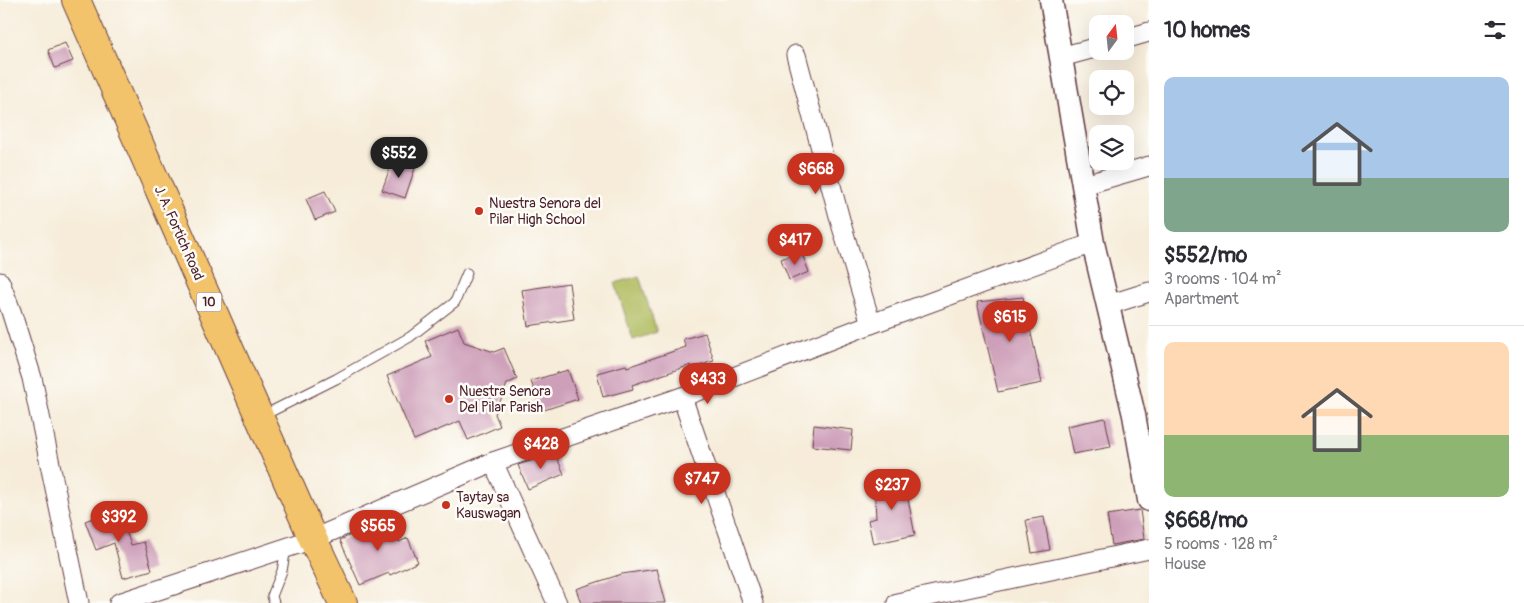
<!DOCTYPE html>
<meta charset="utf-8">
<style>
body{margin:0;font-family:Pangolin,sans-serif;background:#f2f2f3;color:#2b2b33;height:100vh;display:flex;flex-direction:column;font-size:19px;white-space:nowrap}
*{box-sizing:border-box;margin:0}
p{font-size:16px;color:#7c7c81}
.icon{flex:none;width:28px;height:28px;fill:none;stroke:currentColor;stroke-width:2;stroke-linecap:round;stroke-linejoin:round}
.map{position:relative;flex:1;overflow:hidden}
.panel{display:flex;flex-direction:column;background:#fff;width:375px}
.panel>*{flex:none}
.needle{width:32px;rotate:15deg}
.fabs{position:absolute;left:1089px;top:15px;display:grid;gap:10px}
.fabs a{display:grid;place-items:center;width:45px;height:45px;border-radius:10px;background:#fff;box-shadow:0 5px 20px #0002;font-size:25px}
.price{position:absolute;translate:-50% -42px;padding:0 11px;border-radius:18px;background:#c8321e;color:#fff;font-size:16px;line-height:32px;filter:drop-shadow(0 1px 2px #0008)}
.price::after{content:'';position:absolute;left:50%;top:30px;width:15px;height:11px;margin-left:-8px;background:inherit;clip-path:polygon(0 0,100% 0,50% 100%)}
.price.current{background:#222;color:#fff}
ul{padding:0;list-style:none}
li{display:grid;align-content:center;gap:10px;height:265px;padding:0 15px}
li+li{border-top:1px solid #e1e1e2}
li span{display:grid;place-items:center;height:155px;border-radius:10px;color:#555}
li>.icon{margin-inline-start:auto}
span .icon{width:90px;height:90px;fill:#fffc;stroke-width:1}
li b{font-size:21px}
h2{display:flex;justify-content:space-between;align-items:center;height:60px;padding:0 15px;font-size:21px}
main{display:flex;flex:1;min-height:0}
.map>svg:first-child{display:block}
.green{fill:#afbb5d;stroke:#7c6d44}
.building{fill:#ce9fb9}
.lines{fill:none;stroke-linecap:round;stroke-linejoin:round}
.service-casing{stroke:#643e45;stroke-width:11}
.minor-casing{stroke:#643e45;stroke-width:21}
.tertiary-casing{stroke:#643e45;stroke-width:25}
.trunk-casing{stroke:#643e45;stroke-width:30}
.service{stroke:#fff;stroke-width:9}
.minor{stroke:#fff;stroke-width:19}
.tertiary{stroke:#fff;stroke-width:22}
.trunk{stroke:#f2c36a;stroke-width:28}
.poi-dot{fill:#c8321e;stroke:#fdfcf7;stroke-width:2}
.labels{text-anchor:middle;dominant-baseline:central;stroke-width:5;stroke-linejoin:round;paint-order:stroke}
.shield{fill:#fdfcf7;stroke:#806168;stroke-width:1}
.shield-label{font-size:12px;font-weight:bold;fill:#4a1f2b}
.poi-label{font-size:14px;fill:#4a1f2b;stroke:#fdfcf7;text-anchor:start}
.street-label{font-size:14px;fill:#4a1f2b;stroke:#fdfcf7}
</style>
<main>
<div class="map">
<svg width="1149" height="603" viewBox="0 0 1149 603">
<rect width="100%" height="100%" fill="#fdfcf7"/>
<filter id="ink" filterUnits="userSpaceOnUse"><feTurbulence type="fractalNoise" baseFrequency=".02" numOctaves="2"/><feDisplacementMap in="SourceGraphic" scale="10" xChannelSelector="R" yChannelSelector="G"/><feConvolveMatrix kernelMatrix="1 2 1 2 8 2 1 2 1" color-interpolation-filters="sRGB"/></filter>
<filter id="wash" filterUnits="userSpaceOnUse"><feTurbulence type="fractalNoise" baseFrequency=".0096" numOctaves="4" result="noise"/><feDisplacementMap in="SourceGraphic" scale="20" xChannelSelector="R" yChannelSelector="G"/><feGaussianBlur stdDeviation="1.12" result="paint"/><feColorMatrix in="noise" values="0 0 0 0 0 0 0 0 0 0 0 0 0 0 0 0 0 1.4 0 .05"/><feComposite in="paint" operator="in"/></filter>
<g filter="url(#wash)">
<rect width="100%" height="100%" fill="#f6ecd9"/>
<path class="green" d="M639 276 657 332 633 340 615 283Z"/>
<g id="blocks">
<g class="building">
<path d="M65 43 73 61 55 68 48 50Z"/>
<path d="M393 160 415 168 405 198 382 190Z"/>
<path d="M325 191 335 212 315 220 306 199Z"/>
<path d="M801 251 809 272 789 280 781 259Z"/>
<path d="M569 283 574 319 528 326 522 290Z"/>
<path d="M1023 297 1042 383 998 392 977 302Z"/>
<path d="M458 327 464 342 494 352 504 348 517 379 507 384 495 414 500 426 468 440 460 421 414 440 387 376 432 357 425 341Z"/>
<path d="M705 333 714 361 692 368 691 365 632 385 633 389 603 397 597 373 626 365 627 367 686 347 683 339Z"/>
<path d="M568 370 578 399 541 411 531 381Z"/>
<path d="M1105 418 1111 447 1073 454 1067 426Z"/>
<path d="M814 425 853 430 851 450 812 446Z"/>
<path d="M555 453 564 474 528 489 518 465Z"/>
<path d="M910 478 911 499H908L915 535 873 544 868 520 876 518 874 479Z"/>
<path d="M118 509 131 545 144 542 152 570 123 578 114 543 96 550 85 521Z"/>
<path d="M1140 510 1144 539 1112 545 1107 515Z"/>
<path d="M1044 517 1050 550 1032 553 1026 520Z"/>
<path d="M390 518 399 542 408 538 418 562 390 575 389 573 360 585 340 540Z"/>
<path d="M657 569 666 603H581L576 589 622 574Z"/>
</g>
</g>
</g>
<g filter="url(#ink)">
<use href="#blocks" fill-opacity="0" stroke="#643e45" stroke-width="1"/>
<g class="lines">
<defs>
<g id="service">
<path d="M262 416 336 379 410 337 455 302 467 273"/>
<path d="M274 603 272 596 282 571 286 548"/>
</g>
<g id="minor">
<path d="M1125 39 1149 32"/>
<path d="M796 55 842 227 871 324"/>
<path d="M1061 57 1098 47"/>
<path d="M1084 185 1149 166"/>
<path d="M0 282 11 311 32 378 79 603"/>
<path d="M1108 305 1149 292"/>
<path d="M682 397 753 603"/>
<path d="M493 462 557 603"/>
<path d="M119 603 313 539 493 462 682 397 871 324 1093 243"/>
<path d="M897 603 1149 549"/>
</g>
<path id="tertiary" d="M1051 0 1093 243 1134 415 1149 500"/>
<path id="trunk" d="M76 0 313 539 343 603"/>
</defs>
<use href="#service" class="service-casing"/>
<use href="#minor" class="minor-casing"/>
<use href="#tertiary" class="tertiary-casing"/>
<use href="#trunk" class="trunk-casing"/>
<use href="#service" class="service"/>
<use href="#minor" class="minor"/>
<use href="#tertiary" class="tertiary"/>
<use href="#trunk" class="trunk"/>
</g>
</g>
<g class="poi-dot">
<circle cx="479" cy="211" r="5"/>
<circle cx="449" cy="399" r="5"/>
<circle cx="446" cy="505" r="5"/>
</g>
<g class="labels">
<rect class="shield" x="196.5" y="292.5" width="25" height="19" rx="4"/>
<g class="shield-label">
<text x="209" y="302">10</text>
</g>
<g class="poi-label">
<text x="489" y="203">Nuestra Senora del<tspan x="489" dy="16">Pilar High School</tspan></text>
<text x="459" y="391">Nuestra Senora<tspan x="459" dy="16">Del Pilar Parish</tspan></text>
<text x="456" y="497">Taytay sa<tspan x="456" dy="16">Kauswagan</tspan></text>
</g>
<g class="street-label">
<text transform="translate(179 233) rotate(66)">J. A. Fortich Road</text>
</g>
</g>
</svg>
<div class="fabs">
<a><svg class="needle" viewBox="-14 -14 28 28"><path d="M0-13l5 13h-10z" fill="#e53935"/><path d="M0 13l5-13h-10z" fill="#7c7c81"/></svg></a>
<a><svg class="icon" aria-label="locate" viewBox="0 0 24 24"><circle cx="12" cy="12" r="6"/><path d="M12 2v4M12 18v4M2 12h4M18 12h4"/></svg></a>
<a><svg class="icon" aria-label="layers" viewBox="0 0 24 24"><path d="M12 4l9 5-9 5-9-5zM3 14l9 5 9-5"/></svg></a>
</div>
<b class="price current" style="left:399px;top:179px">$552</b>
<b class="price" style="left:816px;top:195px">$668</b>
<b class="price" style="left:795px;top:266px">$417</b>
<b class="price" style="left:1010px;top:343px">$615</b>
<b class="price" style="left:708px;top:405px">$433</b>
<b class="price" style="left:541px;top:470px">$428</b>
<b class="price" style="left:702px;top:505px">$747</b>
<b class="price" style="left:892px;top:511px">$237</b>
<b class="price" style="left:119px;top:543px">$392</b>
<b class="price" style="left:378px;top:552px">$565</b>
</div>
<section class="panel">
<h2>10 homes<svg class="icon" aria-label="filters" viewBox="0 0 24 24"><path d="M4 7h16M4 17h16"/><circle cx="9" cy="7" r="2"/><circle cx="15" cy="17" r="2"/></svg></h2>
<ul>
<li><span style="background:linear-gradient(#a9c7e8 65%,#7fa58c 0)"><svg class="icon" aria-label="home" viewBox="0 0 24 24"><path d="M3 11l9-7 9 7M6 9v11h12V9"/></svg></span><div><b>$552/mo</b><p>3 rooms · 104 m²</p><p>Apartment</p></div></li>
<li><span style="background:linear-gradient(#ffd9b3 60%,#8fb573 0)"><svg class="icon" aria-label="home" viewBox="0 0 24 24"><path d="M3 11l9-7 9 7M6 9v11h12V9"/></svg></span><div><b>$668/mo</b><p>5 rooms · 128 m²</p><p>House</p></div></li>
</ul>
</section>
</main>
